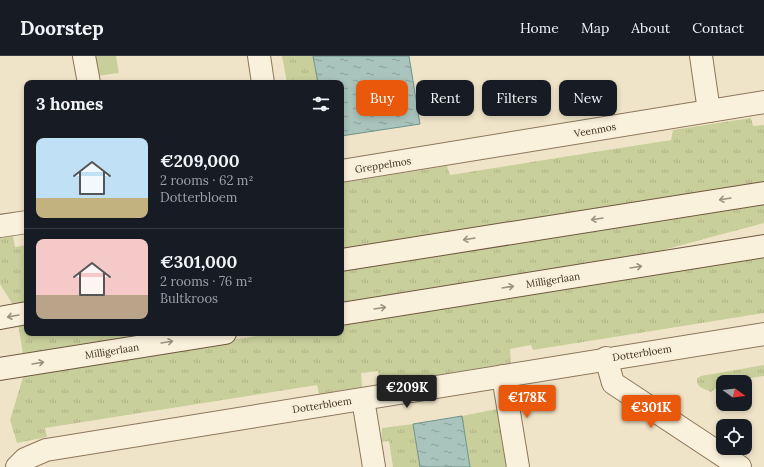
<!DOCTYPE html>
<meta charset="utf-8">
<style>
body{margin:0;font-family:Lora,serif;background:#20242c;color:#f1f3f6;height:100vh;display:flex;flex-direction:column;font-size:15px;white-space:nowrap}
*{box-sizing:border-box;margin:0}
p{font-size:13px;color:#9ea1a6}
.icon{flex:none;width:22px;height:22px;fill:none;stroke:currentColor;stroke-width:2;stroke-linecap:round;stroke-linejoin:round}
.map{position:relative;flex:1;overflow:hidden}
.drawer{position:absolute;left:24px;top:24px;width:320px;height:256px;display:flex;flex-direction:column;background:#171b24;border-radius:8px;box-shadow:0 2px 6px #0003}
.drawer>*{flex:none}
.hud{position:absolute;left:356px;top:24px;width:348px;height:36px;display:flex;gap:8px}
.needle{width:26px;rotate:105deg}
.buttons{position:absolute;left:716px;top:319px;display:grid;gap:8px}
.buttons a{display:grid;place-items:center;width:36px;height:36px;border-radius:8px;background:#171b24;box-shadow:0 2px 6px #0003;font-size:20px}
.price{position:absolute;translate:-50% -34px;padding:0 9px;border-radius:4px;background:#ea580c;color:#fff;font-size:13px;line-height:26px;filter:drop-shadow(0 1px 2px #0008)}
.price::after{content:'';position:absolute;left:50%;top:24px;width:12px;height:9px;margin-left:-6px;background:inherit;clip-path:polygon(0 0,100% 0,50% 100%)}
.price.selected{background:#222;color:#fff}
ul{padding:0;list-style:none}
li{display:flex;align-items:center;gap:12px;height:100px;padding:0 12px}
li+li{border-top:1px solid #363941}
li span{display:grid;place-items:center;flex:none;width:112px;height:80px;border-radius:8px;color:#555}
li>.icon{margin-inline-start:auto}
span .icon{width:48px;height:48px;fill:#fffc;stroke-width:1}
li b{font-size:17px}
h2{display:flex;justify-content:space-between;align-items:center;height:48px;padding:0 12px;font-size:17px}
.tag{padding:0 14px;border-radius:8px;background:#171b24;box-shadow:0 2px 6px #0003;font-size:14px;line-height:36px}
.tag.selected{background:#ea580c;color:#fff}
header{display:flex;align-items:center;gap:24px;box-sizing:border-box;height:56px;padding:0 20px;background:#171b24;border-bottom:1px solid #363941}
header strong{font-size:19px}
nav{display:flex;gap:22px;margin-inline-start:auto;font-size:14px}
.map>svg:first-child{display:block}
.grass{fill:url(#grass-tufts)}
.park{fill:#c9cf9b}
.water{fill:url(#water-ripples);stroke:#6f938a}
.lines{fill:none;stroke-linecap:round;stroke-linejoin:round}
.minor-casing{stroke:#8d765c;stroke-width:24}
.secondary-casing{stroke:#6f573f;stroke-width:24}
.minor{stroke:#faf1dc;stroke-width:22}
.secondary{stroke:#faf1dc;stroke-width:22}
.oneway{stroke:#9c907e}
.labels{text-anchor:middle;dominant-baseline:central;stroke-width:3.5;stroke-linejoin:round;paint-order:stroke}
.street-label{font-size:10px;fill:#3d2e20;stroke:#f7eed8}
</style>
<header>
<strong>Doorstep</strong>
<nav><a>Home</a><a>Map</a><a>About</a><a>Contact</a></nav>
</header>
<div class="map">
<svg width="764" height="411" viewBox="0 0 764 411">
<defs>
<pattern id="grass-tufts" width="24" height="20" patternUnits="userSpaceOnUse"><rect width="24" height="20" fill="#c9cf9b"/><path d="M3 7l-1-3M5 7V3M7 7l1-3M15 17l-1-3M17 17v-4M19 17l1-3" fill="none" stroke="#aeb285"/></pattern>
<pattern id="water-ripples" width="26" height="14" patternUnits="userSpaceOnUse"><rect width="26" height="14" fill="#a9c4bc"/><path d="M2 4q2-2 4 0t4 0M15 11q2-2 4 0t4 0" fill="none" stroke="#8ba098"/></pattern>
</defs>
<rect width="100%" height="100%" fill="#f0e4c8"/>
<g class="grass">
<path d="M282 0H313L318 27H287Z"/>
<path d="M751 62 753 70 764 69V128L341 196V127L447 110 450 119 671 84 673 74Z"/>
<path d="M764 145V167L637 201 341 248V214Z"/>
<path d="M13 180 15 191 27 189V247L13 249 0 228V182Z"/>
<path d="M764 198V257L533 294 531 289 510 293 511 307 380 328 378 315 361 317 362 331 319 338 317 329 45 372 47 381 17 387 10 364 24 318 275 277H341V266Z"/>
<path d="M27 264V277H161L23 299 18 267Z"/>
<path d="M764 309V320L723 326 711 336 700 331 697 327V322L701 320Z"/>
<path d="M497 353 506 411H470L462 360Z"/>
<path d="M413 368 420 411H393L389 385 381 386 382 372Z"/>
</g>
<path class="park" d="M94 0H116L119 17 97 20Z"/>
<g class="water">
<path d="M313 0H409L420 68 341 80V27H318Z"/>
<path d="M462 360 470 411H420L413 368Z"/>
</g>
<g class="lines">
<defs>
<g id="minor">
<path d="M84 0 89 27"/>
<path d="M259 0 263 27"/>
<path d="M701 0 709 55"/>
<path d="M341 115 764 46"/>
<path d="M0 170 27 166"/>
<path d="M606 302 613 327 740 411"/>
<path d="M503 320 518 411"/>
<path d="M363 343 374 411"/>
<path d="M17 411 25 403 46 394 764 278"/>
</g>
<g id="secondary">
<path d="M341 204 764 137"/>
<path d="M341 258 764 190"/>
<path d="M0 262 27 257"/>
<path d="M0 313 225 277"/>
</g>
</defs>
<use href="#minor" class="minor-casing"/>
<use href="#secondary" class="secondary-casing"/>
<use href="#minor" class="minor"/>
<use href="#secondary" class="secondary"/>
</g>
<defs><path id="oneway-shaft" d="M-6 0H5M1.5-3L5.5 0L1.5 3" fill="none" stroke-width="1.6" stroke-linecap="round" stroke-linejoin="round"/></defs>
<g class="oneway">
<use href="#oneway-shaft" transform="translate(725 143) rotate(171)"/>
<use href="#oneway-shaft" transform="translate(597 163) rotate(171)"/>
<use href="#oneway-shaft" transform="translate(469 183) rotate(171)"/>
<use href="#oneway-shaft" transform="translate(636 211) rotate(-9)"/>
<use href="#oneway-shaft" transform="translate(508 231) rotate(-9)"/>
<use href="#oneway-shaft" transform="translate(380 252) rotate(-9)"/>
<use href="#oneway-shaft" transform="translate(13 260) rotate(170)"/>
<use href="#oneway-shaft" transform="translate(167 286) rotate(-9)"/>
<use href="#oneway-shaft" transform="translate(38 307) rotate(-9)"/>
</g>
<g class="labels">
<g class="street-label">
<text transform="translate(595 74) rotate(-10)">Veenmos</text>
<text transform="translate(383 109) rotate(-9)">Greppelmos</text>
<text transform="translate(553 224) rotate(-9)">Milligerlaan</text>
<text transform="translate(112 295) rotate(-9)">Milligerlaan</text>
<text transform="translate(642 297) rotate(-9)">Dotterbloem</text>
<text transform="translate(322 349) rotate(-9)">Dotterbloem</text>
</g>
</g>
</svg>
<div class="buttons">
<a><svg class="needle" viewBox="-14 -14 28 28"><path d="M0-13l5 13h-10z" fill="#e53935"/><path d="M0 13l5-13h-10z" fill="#9ea1a6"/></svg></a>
<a><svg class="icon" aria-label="locate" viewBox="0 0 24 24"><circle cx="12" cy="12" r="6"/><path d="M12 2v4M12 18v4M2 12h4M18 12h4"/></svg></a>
</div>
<b class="price selected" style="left:407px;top:353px">€209K</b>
<b class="price" style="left:527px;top:363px">€178K</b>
<b class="price" style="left:651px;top:373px">€301K</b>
<div class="hud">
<a class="tag selected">Buy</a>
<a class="tag">Rent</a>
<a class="tag">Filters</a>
<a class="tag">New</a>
</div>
<section class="drawer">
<h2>3 homes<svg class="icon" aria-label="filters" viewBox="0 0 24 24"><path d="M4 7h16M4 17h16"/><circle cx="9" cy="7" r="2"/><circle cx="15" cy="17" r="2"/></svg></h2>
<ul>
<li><span style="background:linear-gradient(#bfe0f5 75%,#c2b280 0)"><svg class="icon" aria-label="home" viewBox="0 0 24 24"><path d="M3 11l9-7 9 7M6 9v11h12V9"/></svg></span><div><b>€209,000</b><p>2 rooms · 62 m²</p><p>Dotterbloem</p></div></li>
<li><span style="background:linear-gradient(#f6c9c9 70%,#b9a48a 0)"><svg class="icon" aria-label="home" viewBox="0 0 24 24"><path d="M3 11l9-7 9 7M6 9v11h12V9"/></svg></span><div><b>€301,000</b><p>2 rooms · 76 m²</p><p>Bultkroos</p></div></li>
</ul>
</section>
</div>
